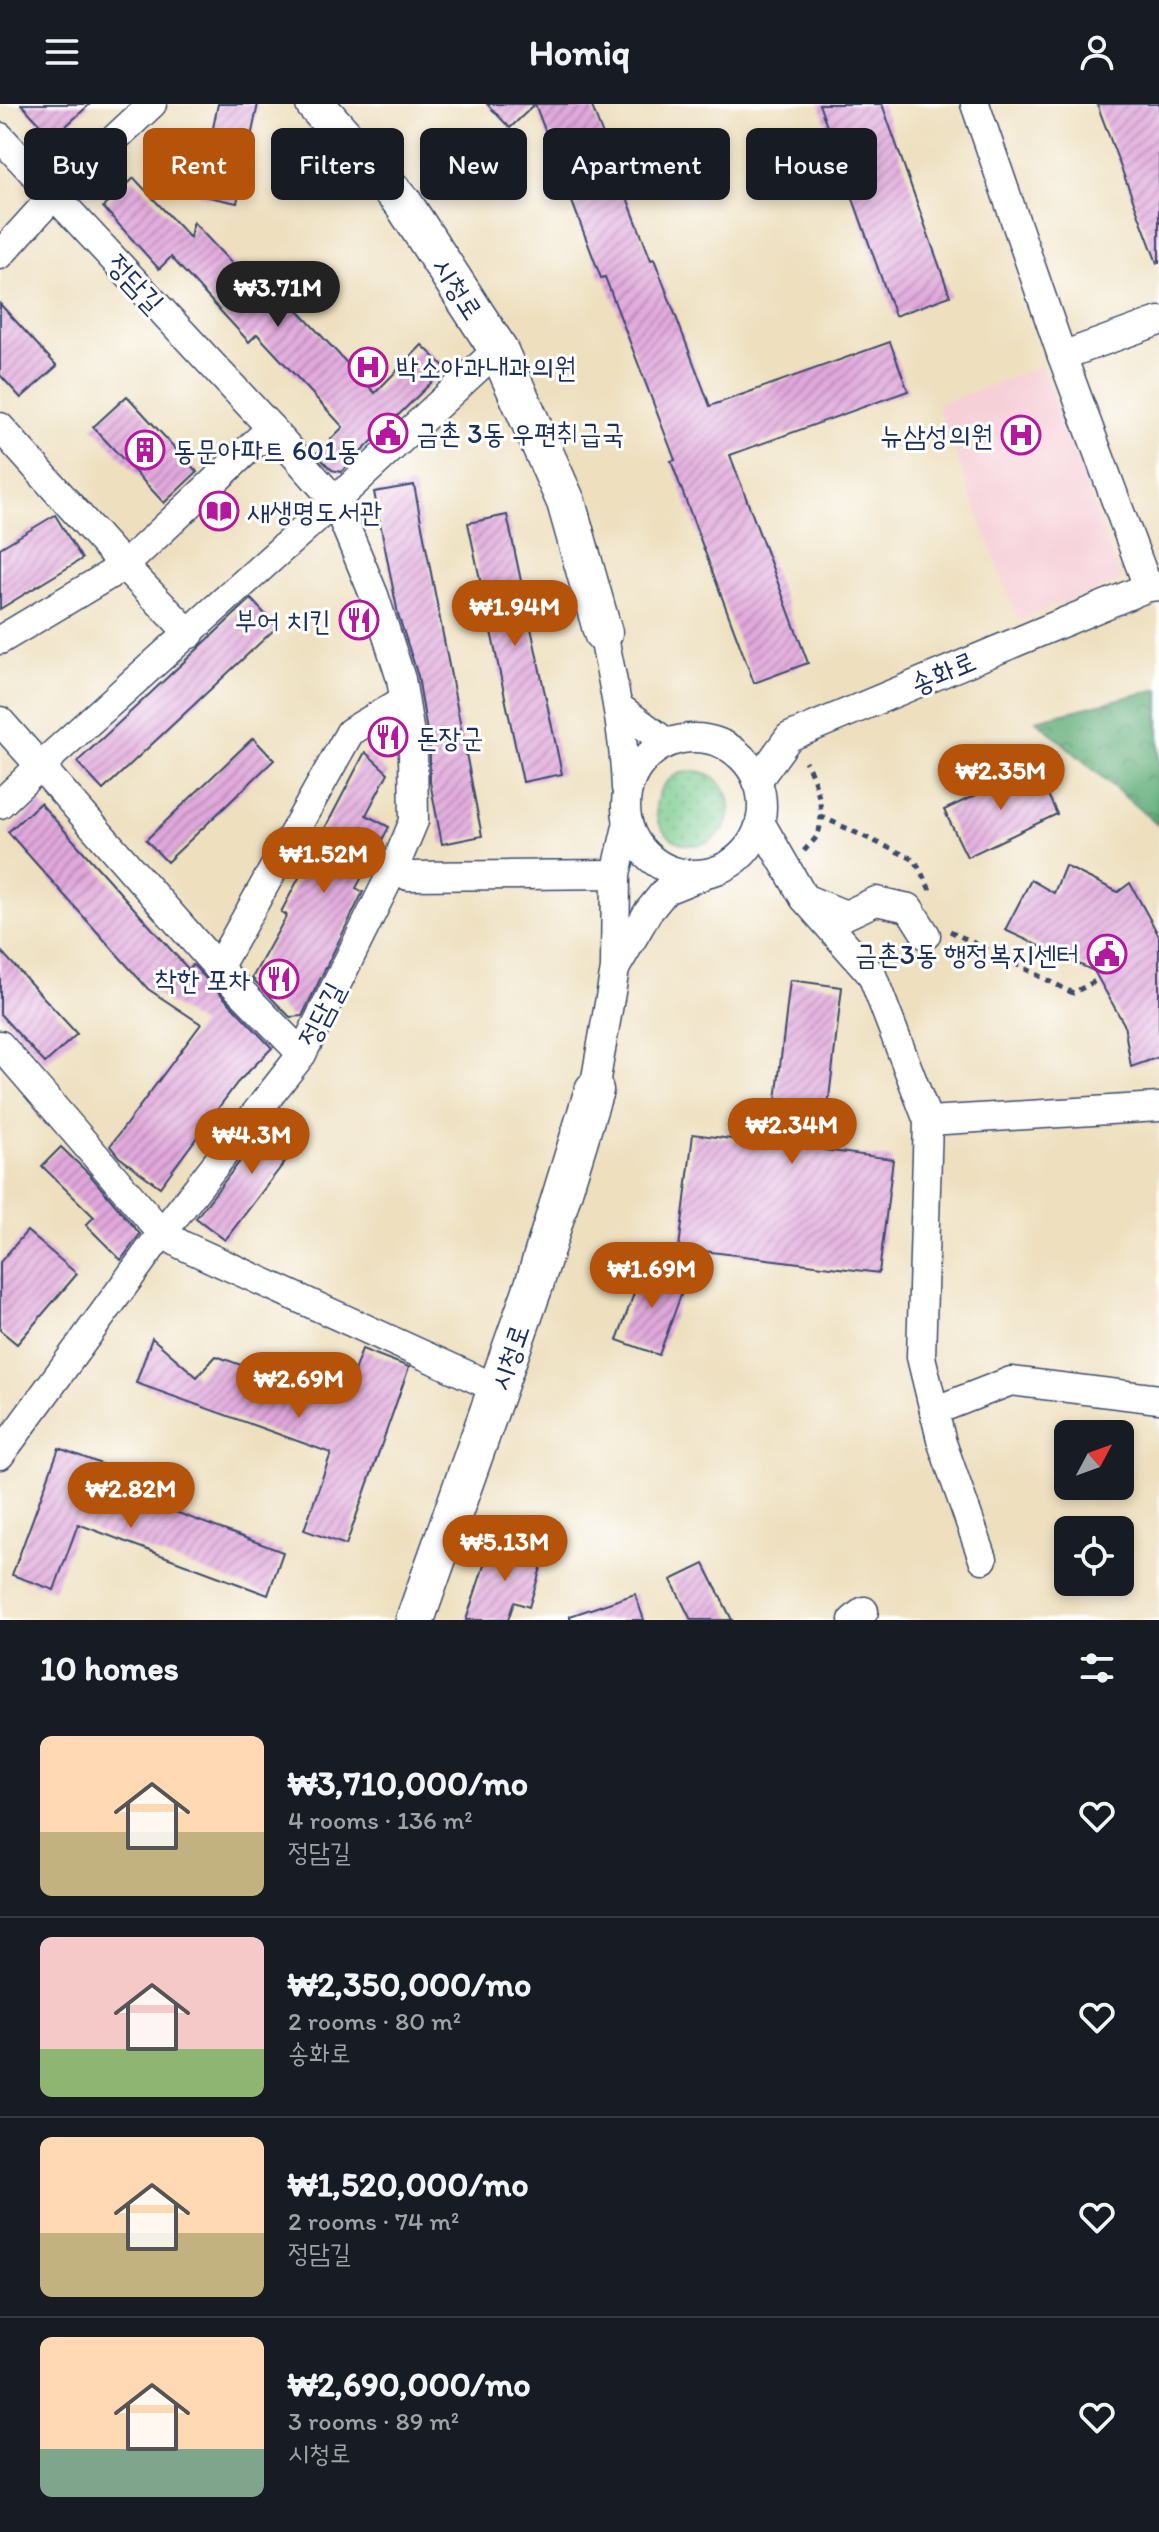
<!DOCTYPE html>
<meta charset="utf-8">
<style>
body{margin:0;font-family:Itim,"Poor Story",sans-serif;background:#242831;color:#f1f3f6;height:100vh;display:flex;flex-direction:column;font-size:30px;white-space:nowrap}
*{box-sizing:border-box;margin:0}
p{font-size:26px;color:#9ea1a6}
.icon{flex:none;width:44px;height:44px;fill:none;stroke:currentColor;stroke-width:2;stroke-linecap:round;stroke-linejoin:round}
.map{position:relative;height:1516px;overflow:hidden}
.drawer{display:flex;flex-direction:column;background:#171b24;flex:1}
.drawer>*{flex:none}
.top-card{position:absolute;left:24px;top:24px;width:1112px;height:72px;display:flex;gap:16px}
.needle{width:52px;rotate:49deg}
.tools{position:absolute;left:1054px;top:1316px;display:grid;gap:16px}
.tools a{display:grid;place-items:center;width:80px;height:80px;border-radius:12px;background:#171b24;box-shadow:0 4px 12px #0003;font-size:40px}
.price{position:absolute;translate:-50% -68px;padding:0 18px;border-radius:28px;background:#b45309;color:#fff;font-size:26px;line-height:52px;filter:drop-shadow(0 2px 4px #0008)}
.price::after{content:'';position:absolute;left:50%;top:48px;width:24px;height:18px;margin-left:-12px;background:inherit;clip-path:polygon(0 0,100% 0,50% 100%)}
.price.current{background:#222;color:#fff}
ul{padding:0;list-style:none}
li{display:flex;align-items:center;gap:24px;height:200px;padding:0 40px}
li+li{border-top:2px solid #363941}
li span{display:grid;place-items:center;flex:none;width:224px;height:160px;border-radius:12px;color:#555}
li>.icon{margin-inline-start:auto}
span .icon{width:96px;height:96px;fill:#fffc;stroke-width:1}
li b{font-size:34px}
h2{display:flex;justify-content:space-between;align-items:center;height:96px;padding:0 40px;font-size:34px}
.pill{padding:0 28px;border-radius:12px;background:#171b24;box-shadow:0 4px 12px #0003;font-size:28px;line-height:72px}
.pill.current{background:#b45309;color:#fff}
header{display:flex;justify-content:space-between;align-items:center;height:104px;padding:0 40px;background:#171b24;font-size:36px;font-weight:800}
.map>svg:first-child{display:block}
.built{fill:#f6cfd7}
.forest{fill:url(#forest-crowns);stroke:#3d6e6a;stroke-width:2}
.park{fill:url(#park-dots);stroke:#487b74;stroke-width:2}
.building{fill:url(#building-hatch)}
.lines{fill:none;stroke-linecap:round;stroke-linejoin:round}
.street-casing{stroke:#3b4a6d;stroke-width:31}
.secondary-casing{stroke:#3b4a6d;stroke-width:41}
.path{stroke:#3b4a6d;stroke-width:5;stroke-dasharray:6 6;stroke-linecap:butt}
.street{stroke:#fff;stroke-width:28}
.secondary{stroke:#fff;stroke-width:38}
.labels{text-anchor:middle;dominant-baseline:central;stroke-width:6;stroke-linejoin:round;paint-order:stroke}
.street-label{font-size:28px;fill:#1b2f5e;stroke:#fff}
.poi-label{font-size:28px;fill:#1b2f5e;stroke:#fff;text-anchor:start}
</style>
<header><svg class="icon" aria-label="menu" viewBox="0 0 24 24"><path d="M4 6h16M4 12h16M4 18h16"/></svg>Homiq<svg class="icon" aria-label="person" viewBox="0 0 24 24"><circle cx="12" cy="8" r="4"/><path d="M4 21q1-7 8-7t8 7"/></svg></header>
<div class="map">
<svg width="1159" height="1516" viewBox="0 0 1159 1516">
<defs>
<pattern id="forest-crowns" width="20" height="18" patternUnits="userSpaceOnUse" patternTransform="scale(2)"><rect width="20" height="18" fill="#5fac76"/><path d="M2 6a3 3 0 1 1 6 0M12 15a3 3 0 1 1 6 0" fill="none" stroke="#4e8c64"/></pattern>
<pattern id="park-dots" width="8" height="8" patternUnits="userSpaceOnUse" patternTransform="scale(2)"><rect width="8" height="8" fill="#74c78a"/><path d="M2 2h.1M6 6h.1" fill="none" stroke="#5ea274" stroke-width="1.8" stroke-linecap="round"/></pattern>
<pattern id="building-hatch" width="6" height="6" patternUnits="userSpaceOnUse" patternTransform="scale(2)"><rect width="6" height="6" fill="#e1a8db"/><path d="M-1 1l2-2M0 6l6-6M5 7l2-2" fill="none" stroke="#b689b5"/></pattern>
</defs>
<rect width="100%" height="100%" fill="#fff"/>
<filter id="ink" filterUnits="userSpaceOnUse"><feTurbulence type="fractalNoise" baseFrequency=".0125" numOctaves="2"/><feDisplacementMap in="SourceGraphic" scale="16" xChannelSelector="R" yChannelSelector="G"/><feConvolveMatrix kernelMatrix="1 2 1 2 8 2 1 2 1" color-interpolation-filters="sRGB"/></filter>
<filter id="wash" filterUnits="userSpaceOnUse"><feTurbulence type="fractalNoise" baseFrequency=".006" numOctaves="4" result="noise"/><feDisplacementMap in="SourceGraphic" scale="32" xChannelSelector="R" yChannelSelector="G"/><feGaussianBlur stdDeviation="1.8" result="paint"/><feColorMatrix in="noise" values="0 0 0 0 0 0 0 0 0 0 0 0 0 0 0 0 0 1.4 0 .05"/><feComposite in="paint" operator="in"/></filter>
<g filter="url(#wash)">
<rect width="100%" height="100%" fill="#eee0bf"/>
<path class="built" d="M1041 262 1122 477 1018 516 937 301Z"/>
<path class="forest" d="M1159 585V722L1036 616Z"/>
<circle class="park" cx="693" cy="704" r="37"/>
<g id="blocks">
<g class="building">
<path d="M21 0H90L53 34Z"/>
<path d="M218 0H258L237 99 199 91Z"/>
<path d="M487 0H535L510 24Z"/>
<path d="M535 0H591L651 156 654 155 710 302 890 238 908 287 730 351 808 559 754 579 671 357 675 356 605 173 601 174Z"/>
<path d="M819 0H882L950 192 895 212Z"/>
<path d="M1097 0H1159V159H1157Z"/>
<path d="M134 74 190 134 193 118 276 207 288 196 375 289 422 241 446 264 341 368 332 366 316 350 343 323 257 230 249 238 171 153 159 165 103 103Z"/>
<path d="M0 200 57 262 21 294 0 271Z"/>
<path d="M127 292 197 368 164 399 93 323Z"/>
<path d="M414 381 482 732 442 740 430 678V646L418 572 398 510 374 388Z"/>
<path d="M55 411 82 455 0 505V444Z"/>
<path d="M507 411 562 670 523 678 468 419Z"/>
<path d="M251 495 277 523 103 686 77 658Z"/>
<path d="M253 634 274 656 167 758 146 736Z"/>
<path d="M365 648 388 669 366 711 389 723 356 784 363 788 302 912 290 913 252 874 287 811 281 808Z"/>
<path d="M1035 663 1057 710 967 753 944 706Z"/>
<path d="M40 699 189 866 192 861 194 862 272 944 237 979 160 1083 119 1053 110 1042 201 920 148 885 8 728Z"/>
<path d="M1065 762 1118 788 1130 779 1159 832V953L1131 963 1124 920 1094 867 1005 826 1031 776 1054 789Z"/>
<path d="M0 846 77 930 45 959 0 910Z"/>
<path d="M790 876 842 883 823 1046 893 1055 879 1169 679 1144 693 1030 771 1040Z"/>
<path d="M279 1007 307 1029 225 1136 196 1114Z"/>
<path d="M61 1043 90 1071 140 1130 121 1156 86 1121 94 1113 42 1062Z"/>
<path d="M27 1127 77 1170 17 1240 0 1226V1158Z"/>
<path d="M644 1162 686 1177 659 1251 617 1236Z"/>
<path d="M152 1234 197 1273 216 1252 343 1298 362 1245 409 1263 346 1441 304 1426 331 1349 136 1279Z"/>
<path d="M59 1344 104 1361 97 1379 283 1448 268 1491 78 1420 54 1486 12 1471Z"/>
<path d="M492 1437 544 1454 529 1503 514 1498 508 1516H466Z"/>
<path d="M704 1460 732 1516H691L671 1476Z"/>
<path d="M635 1490 644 1516H570V1512Z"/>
</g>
</g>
</g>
<g filter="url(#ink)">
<use href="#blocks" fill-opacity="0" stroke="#3b4a6d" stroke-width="2"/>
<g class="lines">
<defs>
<g id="street">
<path d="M975 0 1062 252 1148 483 1159 482"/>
<path d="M0 33 271 324 335 397 498 245"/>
<path d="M0 151 54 91 152 0"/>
<path d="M1062 252 1159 217"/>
<path d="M0 323 124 462 190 530"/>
<path d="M603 529C614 581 624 631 626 684"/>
<path d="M0 536 124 462 271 324"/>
<path d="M620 604 667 639"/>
<path d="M0 617 40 662 0 700"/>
<circle cx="694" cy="702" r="68"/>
<path d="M757 677 789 633 1148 483"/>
<path d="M760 718 804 794 846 811 876 797 909 804 926 831"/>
<path d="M395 762 408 772 616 770"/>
<path d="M804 794 872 871 928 1017 921 1253 942 1339 983 1455"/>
<path d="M616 863 648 808 666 786 701 772"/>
<path d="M218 864 350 628 404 596"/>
<path d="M0 941 162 1129 182 1141 498 1285"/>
<path d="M594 986 615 865 616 770 628 718"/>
<path d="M928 1017 1159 1003"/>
<path d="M934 1307 1011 1277 1159 1295"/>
<path d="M0 1351 162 1129 302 950 395 762 414 717 413 649 401 575 374 491 335 397 40 662 218 864 302 950"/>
<path d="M853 1516 864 1507"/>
</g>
<g id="secondary">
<path d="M315 0 403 99 498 245 566 398 603 529"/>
<path d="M415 1516 534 1181 594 986"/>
</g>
</defs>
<use href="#street" class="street-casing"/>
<use href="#secondary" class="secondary-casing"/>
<g class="path">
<path d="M820 712 915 756 930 786"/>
<path d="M804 747C808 742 814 737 817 732 827 711 816 675 805 657"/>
<path d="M950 827 1073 889 1099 875"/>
</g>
<use href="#street" class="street"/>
<use href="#secondary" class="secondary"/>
</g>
</g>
<defs>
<symbol id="hospital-ring" viewBox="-11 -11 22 22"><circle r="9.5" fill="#fff" stroke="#b5179e" stroke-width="1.5"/><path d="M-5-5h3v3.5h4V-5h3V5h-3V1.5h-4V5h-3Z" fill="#b5179e"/></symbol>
<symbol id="civic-ring" viewBox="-11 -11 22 22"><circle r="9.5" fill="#fff" stroke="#b5179e" stroke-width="1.5"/><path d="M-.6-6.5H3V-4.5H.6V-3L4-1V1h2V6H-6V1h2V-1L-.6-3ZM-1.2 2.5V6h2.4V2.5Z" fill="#b5179e"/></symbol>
<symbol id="building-ring" viewBox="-11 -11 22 22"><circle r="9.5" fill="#fff" stroke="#b5179e" stroke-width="1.5"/><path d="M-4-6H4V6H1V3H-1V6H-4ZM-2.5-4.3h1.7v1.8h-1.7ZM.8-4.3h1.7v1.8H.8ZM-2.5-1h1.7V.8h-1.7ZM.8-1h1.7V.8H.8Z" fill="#b5179e"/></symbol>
<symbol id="library-ring" viewBox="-11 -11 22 22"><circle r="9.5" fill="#fff" stroke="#b5179e" stroke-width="1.5"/><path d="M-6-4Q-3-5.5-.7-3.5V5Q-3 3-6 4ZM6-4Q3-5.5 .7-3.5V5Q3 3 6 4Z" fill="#b5179e"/></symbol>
<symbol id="restaurant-ring" viewBox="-11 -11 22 22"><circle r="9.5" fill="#fff" stroke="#b5179e" stroke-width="1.5"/><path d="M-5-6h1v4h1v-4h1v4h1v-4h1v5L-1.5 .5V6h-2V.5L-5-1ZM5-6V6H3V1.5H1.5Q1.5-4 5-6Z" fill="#b5179e"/></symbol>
</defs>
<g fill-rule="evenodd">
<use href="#hospital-ring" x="346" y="241" width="44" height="44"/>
<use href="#civic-ring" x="366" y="307" width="44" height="44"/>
<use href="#hospital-ring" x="999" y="309" width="44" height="44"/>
<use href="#building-ring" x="123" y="324" width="44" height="44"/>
<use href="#library-ring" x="197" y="385" width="44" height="44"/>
<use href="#restaurant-ring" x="337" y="494" width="44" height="44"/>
<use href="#restaurant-ring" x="366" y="611" width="44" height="44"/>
<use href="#civic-ring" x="1085" y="828" width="44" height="44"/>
<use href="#restaurant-ring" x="257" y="853" width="44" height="44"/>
</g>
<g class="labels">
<g class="street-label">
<text transform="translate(136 179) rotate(47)">정담길</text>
<text transform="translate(458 184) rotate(57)">시청로</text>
<text transform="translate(943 568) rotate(-23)">송화로</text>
<text transform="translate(321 910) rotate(-63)">정담길</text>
<text transform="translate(509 1253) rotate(-71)">시청로</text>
</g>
<g class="poi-label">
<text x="396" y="263">박소아과내과의원</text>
<text x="416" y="329">금촌 3동 우편취급국</text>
<text x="993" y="331" text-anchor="end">뉴삼성의원</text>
<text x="173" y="346">동문아파트 601동</text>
<text x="247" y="407">새생명도서관</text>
<text x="331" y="516" text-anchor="end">부어 치킨</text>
<text x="416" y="633">돈장군</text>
<text x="1079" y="850" text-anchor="end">금촌3동 행정복지센터</text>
<text x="251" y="875" text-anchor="end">착한 포차</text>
</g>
</g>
</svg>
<div class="tools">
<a><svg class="needle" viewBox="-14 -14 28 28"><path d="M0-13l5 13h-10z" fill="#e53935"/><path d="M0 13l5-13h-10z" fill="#9ea1a6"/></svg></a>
<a><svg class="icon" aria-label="locate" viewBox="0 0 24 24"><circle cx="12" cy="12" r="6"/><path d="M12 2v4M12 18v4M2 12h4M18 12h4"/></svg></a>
</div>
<b class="price current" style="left:278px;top:225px">₩3.71M</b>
<b class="price" style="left:515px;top:544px">₩1.94M</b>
<b class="price" style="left:1001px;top:708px">₩2.35M</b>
<b class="price" style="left:324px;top:791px">₩1.52M</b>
<b class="price" style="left:792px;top:1062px">₩2.34M</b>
<b class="price" style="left:252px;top:1072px">₩4.3M</b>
<b class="price" style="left:652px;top:1206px">₩1.69M</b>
<b class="price" style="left:299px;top:1316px">₩2.69M</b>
<b class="price" style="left:131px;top:1426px">₩2.82M</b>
<b class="price" style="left:505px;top:1479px">₩5.13M</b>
<div class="top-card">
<a class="pill">Buy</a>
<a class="pill current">Rent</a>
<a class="pill">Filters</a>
<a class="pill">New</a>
<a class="pill">Apartment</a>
<a class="pill">House</a>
</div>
</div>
<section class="drawer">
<h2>10 homes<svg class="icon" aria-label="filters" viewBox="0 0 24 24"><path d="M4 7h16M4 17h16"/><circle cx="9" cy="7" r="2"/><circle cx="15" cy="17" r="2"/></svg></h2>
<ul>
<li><span style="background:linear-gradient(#ffd9b3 60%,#c2b280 0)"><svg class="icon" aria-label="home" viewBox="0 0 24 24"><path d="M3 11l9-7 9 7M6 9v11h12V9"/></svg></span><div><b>₩3,710,000/mo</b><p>4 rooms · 136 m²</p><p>정담길</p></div><svg class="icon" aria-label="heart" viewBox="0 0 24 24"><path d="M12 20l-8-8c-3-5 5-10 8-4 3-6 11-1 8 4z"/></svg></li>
<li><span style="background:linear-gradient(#f6c9c9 70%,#8fb573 0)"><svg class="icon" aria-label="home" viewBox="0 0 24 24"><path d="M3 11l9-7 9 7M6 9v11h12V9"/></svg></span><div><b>₩2,350,000/mo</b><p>2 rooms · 80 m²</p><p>송화로</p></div><svg class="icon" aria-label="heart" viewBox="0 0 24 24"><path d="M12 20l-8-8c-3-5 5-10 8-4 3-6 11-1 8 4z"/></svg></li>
<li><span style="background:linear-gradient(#ffd9b3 60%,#c2b280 0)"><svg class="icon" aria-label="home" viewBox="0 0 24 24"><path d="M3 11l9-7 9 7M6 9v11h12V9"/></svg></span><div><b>₩1,520,000/mo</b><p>2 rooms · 74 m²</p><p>정담길</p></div><svg class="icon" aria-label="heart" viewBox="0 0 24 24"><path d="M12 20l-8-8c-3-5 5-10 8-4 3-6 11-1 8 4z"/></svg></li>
<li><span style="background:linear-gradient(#ffd9b3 70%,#7fa58c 0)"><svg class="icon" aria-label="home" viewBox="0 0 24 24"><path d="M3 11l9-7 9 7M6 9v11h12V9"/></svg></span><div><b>₩2,690,000/mo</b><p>3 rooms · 89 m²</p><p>시청로</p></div><svg class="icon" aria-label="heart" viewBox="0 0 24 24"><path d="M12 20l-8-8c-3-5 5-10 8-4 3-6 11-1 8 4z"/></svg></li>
</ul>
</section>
